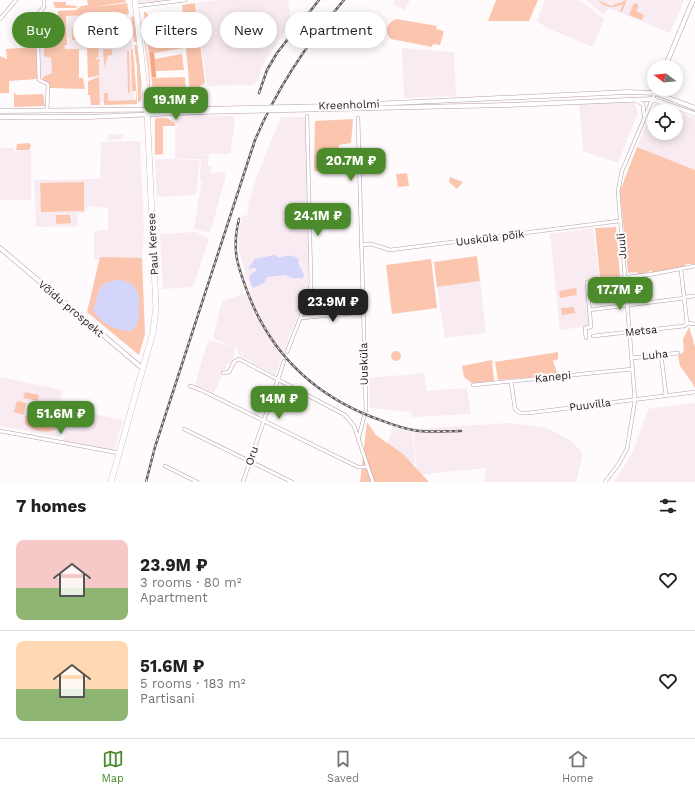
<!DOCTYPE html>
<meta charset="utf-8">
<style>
body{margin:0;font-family:"Work Sans",sans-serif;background:#f6f6f6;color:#222;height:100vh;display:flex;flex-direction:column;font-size:15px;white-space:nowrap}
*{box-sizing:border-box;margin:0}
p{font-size:13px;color:#767676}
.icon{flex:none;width:22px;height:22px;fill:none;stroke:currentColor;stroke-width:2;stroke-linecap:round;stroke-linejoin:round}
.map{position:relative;height:482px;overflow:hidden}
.sheet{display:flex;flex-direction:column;background:#fff;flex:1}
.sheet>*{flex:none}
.top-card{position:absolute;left:12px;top:12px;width:400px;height:36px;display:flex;gap:8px}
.needle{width:26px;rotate:286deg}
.fabs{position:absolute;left:647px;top:60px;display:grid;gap:8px}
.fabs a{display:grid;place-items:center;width:36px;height:36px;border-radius:50%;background:#fff;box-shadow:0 2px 10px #0003;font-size:20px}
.price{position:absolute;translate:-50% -34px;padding:0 9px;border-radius:8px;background:#4c8b2c;color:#fff;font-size:13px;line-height:26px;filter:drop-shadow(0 1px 2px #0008)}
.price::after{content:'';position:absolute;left:50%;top:24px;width:12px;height:9px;margin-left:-6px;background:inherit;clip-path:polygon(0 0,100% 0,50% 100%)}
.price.on{background:#222;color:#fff}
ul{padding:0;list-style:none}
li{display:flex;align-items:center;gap:12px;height:100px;padding:0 16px}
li+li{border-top:1px solid #e0e0e0}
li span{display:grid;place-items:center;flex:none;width:112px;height:80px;border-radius:8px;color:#555}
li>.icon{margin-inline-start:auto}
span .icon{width:48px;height:48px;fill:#fffc;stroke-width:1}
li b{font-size:17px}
h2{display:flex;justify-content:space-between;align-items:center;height:48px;padding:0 16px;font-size:17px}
.tag{padding:0 14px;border-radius:18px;background:#fff;box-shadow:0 2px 10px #0003;font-size:14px;line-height:36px}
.tag.on{background:#4c8b2c;color:#fff}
.menu{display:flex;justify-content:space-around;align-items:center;height:56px;border-top:1px solid #e0e0e0;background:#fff;font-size:11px;color:#767676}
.menu a{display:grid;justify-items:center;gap:2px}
.menu .on{color:#4c8b2c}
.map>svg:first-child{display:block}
.built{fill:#f8ebf2}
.green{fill:#fcc6ae}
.forest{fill:#f4a784}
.water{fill:#d3d5fb}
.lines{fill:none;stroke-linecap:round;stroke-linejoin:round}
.street-casing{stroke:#b59fab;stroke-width:4}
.secondary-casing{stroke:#b59fab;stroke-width:5}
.highway-casing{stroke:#b59fab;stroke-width:6}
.street{stroke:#fff;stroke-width:3}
.secondary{stroke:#fff;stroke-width:4}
.highway{stroke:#fff;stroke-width:5.5}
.rail-casing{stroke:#645d61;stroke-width:2.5}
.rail{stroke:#fffafc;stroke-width:1;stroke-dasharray:3;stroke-linecap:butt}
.secondary-bridge-casing{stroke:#b59fab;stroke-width:5;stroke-linecap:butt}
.secondary-bridge{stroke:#fff;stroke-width:4}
.labels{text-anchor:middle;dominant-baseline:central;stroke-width:4;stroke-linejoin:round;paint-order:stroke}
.street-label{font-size:11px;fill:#21191e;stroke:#fffafc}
</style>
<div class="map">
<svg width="695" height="482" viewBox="0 0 695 482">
<rect width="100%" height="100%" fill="#fffafc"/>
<g class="built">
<path d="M138 0H175L139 6Z"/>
<path d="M218 0H288L291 22 261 68 260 76 254 85 207 86 196 3Z"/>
<path d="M396 0H410L404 10 392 4Z"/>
<path d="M545 0H579L604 19 593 47 547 28 537 21Z"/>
<path d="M586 0H684L670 33 609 8 605 13H602Z"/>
<path d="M126 5 132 45 135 103H94L92 50H68V11Z"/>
<path d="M66 16 68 82 44 81 41 80 39 17Z"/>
<path d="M402 48 454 52 456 96 404 98Z"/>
<path d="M579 102 634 103 638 112 618 163 583 151Z"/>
<path d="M655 103 676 111H654V133H676V111L695 119V170L637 147Z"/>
<path d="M204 116H234L235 121 230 154H202V155H209L208 166H212L211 173 225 172V179L210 233 194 229 202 179H200L201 159H175V127L180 126 176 125 175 118Z"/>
<path d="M281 117H307L308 288 275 375 237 354 239 348 235 347 233 362 227 364 214 393 195 385 208 340 232 346 213 338 222 301 251 292 236 241 243 215 247 216 249 201 257 176Z"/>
<path d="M108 134H123V139L108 140Z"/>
<path d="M140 141 144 228 142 258 94 260V232L108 229V208L89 206 85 213 77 214 78 226 36 227 34 180 100 179 101 142Z"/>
<path d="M0 143 1 148H14V151L31 150V200H0Z"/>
<path d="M160 159 200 160 196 195 157 197 155 160Z"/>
<path d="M593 228 599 277 584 280 590 326 560 330 550 234Z"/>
<path d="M196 232 209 239 193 287 163 289 160 234Z"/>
<path d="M480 281 486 333 445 338 437 287Z"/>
<path d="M424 373 427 391 467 388 471 414 412 417 411 412 370 408 369 378Z"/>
<path d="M0 377 62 390 58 413 63 415 59 437 0 426Z"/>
<path d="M86 401 93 414 123 420 114 452 63 443 70 410Z"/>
<path d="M695 403V482H614L633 452 648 409Z"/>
<path d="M511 423 547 428 571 441 583 453 576 482H484L486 468 417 475 413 429Z"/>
<path d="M393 427 412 432 415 463 386 466 385 451Z"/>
</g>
<g class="green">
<path d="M87 0H125L126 2 93 7 127 3 129 14 66 16 67 45H64L65 49H79V78H83L85 89 49 88 43 81V77L52 73 51 58 44 56V46L51 42V28L61 26V24L54 25 48 23H51L53 16 58 15V11L76 10 81 6 88 5Z"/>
<path d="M496 0H538L529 21H488Z"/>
<path d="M598 0 611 6 627 0 622 12 620 11 623 4C614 9 604 8 598 0Z"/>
<path d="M53 2H66V5L78 6 76 8H55Z"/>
<path d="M195 3 205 83 200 86 202 102 191 103 182 5Z"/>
<path d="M634 3 639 5 636 11 644 15 642 20 629 15Z"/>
<path d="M140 12 149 65 151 102H150L148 68Z"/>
<path d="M144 12H146L149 17 177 14 176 26 146 31Z"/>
<path d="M135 16 137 42H134L131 17Z"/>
<path d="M396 19 437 26 436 29 444 31 440 45 433 44 432 47 391 39C384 32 386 23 396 19Z"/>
<path d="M123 27V39H103V28Z"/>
<path d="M72 28H98V39L72 40Z"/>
<path d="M146 32H151L153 37 180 33 183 48 154 53 155 59 182 54 184 70 156 71V78L185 77 186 93 158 94V99H154Z"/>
<path d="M134 45H138L141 74V101L138 102 137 67Z"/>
<path d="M95 46H99L98 58 96 57 97 60 100 59V62H98L99 65V75L88 78 87 48H94Z"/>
<path d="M36 47 37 79 9 81V93H0V56L7 59 6 49Z"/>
<path d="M103 49H112V55L108 56 104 67Z"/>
<path d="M131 49H133L137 100V104L104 105V93H108V101L136 100V91H132Z"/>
<path d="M127 51H129L130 93H128Z"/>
<path d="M99 77 100 105H91L90 95H88V81Z"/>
<path d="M14 92 16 95 43 94 45 106 14 107Z"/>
<path d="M156 118H167L175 123V126H163V154L155 155V120Z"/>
<path d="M353 119 351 143 339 145 338 174 314 171 315 121Z"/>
<path d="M29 143 31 146 29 150H16L17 144Z"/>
<path d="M637 147 695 170V264H686L684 268 653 273 651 270 647 273 639 275 636 272 628 273 620 191Z"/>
<path d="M407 173 409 186 398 187 396 174Z"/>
<path d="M450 177 463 182 457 189 449 182Z"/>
<path d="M84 182V211L41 212 40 183Z"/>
<path d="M56 215H70L71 223 56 224Z"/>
<path d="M616 227 620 276 600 278 595 228Z"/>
<path d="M477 256 480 281 437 287 434 262Z"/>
<path d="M100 257 142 258 145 334 139 355 87 312Z"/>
<path d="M431 259 437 308 392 314 386 265Z"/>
<path d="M576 288 577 295 560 298 559 291Z"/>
<path d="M574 307 575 313 562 315 561 308Z"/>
<path d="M689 327 695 346V387H694L693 384 680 366 678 356 684 351 683 339Z"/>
<circle cx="396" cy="356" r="5"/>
<path d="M558 352V359L553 361 558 375 498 380 495 362Z"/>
<path d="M492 360 494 381 472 383 464 377 462 366Z"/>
<path d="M25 392 39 395 38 401 23 398Z"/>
<path d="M17 401 26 403 23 415 14 412Z"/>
<path d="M33 412 52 416 57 419V428C50 435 32 431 25 424V416Z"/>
<path d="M367 422 376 435 403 454 429 482H360Z"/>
</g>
<path class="forest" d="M150 52 154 53 156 77H152Z"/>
<g class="water">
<path d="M274 255 280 258C286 255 293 254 299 260L298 263 304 275 303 278H292L285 275 267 277 264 283 253 288 249 278 250 275 257 270 256 268H251L249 271V268L255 259Z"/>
<path d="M118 280C137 281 141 294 139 311 139 318 138 326 132 331 116 331 101 324 93 310 101 292 94 283 118 280Z"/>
</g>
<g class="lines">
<defs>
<g id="street">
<path d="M44 0V7L37 15 39 80 48 84 47 111"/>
<path d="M136 6 185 0"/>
<path d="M0 19 16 0"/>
<path d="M636 101 643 104 644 116"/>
<path d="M361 245 371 244 390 250 619 221"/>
<path d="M681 270 687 323"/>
<path d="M685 297 695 296"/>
<path d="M589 310 685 298"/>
<path d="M301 318 363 312"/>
<path d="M687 323 695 324"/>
<path d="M593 336 684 326 687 323"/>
<path d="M586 338 585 328 591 327 587 282 653 274 695 266"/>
<path d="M287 352 310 293 311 283 307 116"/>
<path d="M661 355 666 395"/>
<path d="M632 358 678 353"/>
<path d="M223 373 229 372 234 362 239 359 345 415 354 426 373 482"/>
<path d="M511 381 515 409 520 413H529L695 392"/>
<path d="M473 385 633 369"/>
<path d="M190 386 201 390 358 467H367"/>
<path d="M184 429 292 482"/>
<path d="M0 431 119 453"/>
<path d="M358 440 366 409 358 118"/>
<path d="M165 466 197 482"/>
<path d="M243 482 284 361"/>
<path d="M605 482 618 465 627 449 635 400 618 191 622 171 655 93"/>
</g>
<g id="secondary">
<path d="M665 67 693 0"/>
<path d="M331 106 627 92 655 93 695 108"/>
<path d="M332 109 506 105 652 99 695 114"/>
<path d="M0 111 203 109"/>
<path d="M0 117H89L203 112"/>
<path d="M0 248 142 368"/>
</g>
<path id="highway" d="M111 482 153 332 156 307 147 109 135 0"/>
</defs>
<use href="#street" class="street-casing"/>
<use href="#secondary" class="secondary-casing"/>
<use href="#highway" class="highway-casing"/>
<use href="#street" class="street"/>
<use href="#secondary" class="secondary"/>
<use href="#highway" class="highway"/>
<defs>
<g id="rail">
<path d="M259 93 267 70 277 53 319 0"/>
<path d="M239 219C231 251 238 267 249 296 272 354 314 394 372 417 386 422 399 428 413 430 428 433 445 431 461 431"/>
<path d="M146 482 155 447 255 140C277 88 307 43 344 0"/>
</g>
</defs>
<use href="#rail" class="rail-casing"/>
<use href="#rail" class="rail"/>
<defs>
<g id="secondary-bridge">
<path d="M203 109 331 106"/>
<path d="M203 112 332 109"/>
</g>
</defs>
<use href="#secondary-bridge" class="secondary-bridge-casing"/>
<use href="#secondary-bridge" class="secondary-bridge"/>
</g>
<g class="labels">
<g class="street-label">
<text transform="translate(349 105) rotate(-2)">Kreenholmi</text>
<text transform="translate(490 238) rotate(-7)">Uusküla põik</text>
<text transform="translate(153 244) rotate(-93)">Paul Kerese</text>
<text transform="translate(622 246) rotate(-95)">Juuli</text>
<text transform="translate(71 309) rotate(40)">Võidu prospekt</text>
<text transform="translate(641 331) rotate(-6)">Metsa</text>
<text transform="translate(655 355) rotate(-6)">Luha</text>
<text transform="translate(364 364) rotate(-91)">Uusküla</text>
<text transform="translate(553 377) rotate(-6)">Kanepi</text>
<text transform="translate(590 405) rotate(-7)">Puuvilla</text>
<text transform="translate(252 456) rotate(-72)">Oru</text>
</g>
</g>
</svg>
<div class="fabs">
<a><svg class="needle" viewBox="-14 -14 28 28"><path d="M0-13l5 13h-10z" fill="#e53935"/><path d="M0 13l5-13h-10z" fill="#767676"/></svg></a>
<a><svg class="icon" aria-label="locate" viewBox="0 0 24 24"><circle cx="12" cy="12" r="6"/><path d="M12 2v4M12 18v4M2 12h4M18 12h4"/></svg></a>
</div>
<b class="price" style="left:176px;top:121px">19.1M ₽</b>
<b class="price" style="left:351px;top:182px">20.7M ₽</b>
<b class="price" style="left:318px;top:237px">24.1M ₽</b>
<b class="price" style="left:620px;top:311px">17.7M ₽</b>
<b class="price on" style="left:333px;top:323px">23.9M ₽</b>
<b class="price" style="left:279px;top:420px">14M ₽</b>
<b class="price" style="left:61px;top:435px">51.6M ₽</b>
<div class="top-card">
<a class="tag on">Buy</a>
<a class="tag">Rent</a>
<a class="tag">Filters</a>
<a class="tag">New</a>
<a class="tag">Apartment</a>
</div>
</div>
<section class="sheet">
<h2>7 homes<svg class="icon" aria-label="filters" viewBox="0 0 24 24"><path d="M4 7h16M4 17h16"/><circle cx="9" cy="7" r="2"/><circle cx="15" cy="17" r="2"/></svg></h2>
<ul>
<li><span style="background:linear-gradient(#f6c9c9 60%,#8fb573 0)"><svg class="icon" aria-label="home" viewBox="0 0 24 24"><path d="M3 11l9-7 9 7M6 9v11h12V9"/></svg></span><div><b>23.9M ₽</b><p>3 rooms · 80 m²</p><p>Apartment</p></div><svg class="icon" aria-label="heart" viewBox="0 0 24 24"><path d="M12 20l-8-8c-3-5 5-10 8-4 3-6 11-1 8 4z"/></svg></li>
<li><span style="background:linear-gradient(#ffd9b3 60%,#8fb573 0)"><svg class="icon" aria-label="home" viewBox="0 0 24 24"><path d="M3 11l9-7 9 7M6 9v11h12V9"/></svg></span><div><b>51.6M ₽</b><p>5 rooms · 183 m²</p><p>Partisani</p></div><svg class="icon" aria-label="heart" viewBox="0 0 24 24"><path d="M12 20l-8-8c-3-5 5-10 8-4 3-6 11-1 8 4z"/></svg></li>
</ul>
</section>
<nav class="menu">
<a class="on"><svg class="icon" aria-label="map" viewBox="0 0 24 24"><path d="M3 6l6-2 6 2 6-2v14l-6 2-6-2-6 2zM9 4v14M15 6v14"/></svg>Map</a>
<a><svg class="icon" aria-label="saved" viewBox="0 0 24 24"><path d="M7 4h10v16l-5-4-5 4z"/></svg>Saved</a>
<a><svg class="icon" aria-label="home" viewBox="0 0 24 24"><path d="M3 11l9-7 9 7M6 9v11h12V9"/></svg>Home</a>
</nav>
